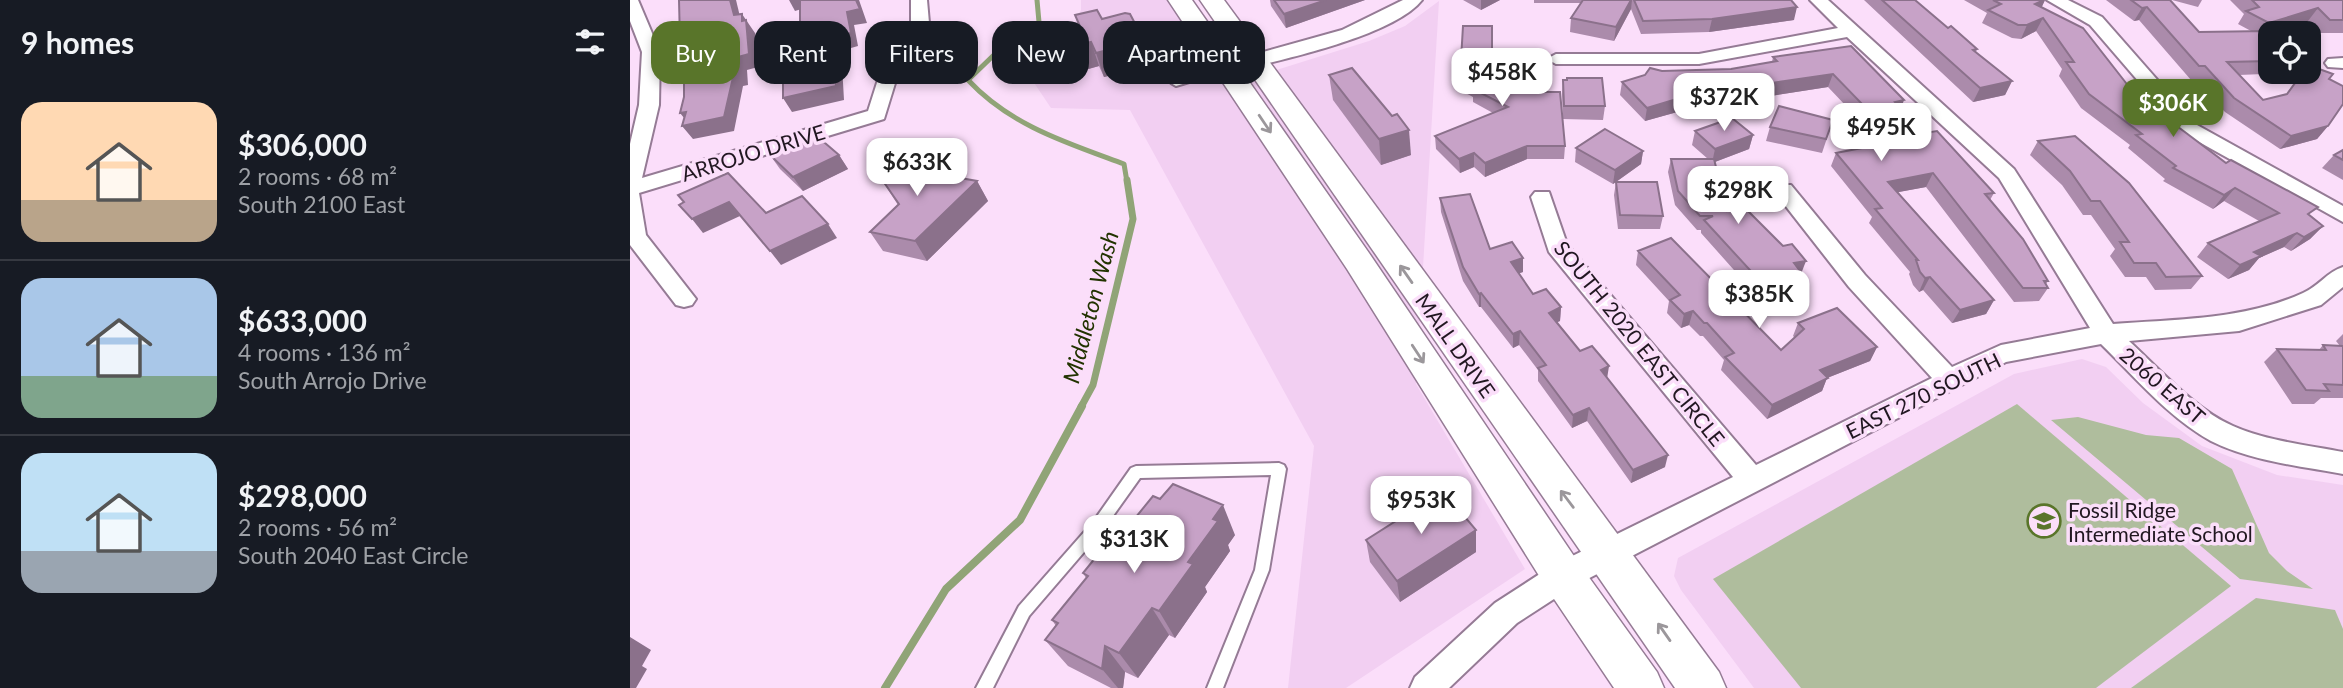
<!DOCTYPE html>
<meta charset="utf-8">
<style>
body{margin:0;font-family:Lato,sans-serif;background:#242831;color:#f1f3f6;height:100vh;display:flex;flex-direction:column;font-size:26px;white-space:nowrap}
*{box-sizing:border-box;margin:0}
p{font-size:23px;color:#9ea1a6}
.icon{flex:none;width:38px;height:38px;fill:none;stroke:currentColor;stroke-width:2;stroke-linecap:round;stroke-linejoin:round}
.map{position:relative;flex:1;overflow:hidden}
.details{display:flex;flex-direction:column;background:#171b24;width:630px}
.details>*{flex:none}
.banner{position:absolute;left:21px;top:21px;width:665px;height:63px;display:flex;gap:14px}
.fabs{position:absolute;left:1628px;top:21px;display:grid;gap:14px}
.fabs a{display:grid;place-items:center;width:63px;height:63px;border-radius:14px;background:#171b24;box-shadow:0 4px 10px #0003;font-size:35px}
.price{position:absolute;translate:-50% -60px;padding:0 16px;border-radius:14px;background:#fff;color:#222;font-size:23px;line-height:46px;filter:drop-shadow(0 2px 4px #0008)}
.price::after{content:'';position:absolute;left:50%;top:42px;width:21px;height:16px;margin-left:-10px;background:inherit;clip-path:polygon(0 0,100% 0,50% 100%)}
.price.active{background:#59752a;color:#fff}
ul{padding:0;list-style:none}
li{display:flex;align-items:center;gap:21px;height:175px;padding:0 21px}
li+li{border-top:2px solid #363941}
li span{display:grid;place-items:center;flex:none;width:196px;height:140px;border-radius:21px;color:#555}
li>.icon{margin-inline-start:auto}
span .icon{width:84px;height:84px;fill:#fffc;stroke-width:1}
li b{font-size:30px}
h2{display:flex;justify-content:space-between;align-items:center;height:84px;padding:0 21px;font-size:30px}
.pill{padding:0 24px;border-radius:21px;background:#171b24;box-shadow:0 4px 10px #0003;font-size:24px;line-height:63px}
.pill.active{background:#59752a;color:#fff}
main{display:flex;flex:1;min-height:0}
.map>svg:first-child{display:block}
.built{fill:#f2cff2}
.green{fill:#afbd9d}
.lines{fill:none;stroke-linecap:round;stroke-linejoin:round}
.stream-far2{stroke:#90a477;stroke-width:5}
.stream-far1{stroke:#90a477;stroke-width:7}
.stream{stroke:#90a477;stroke-width:8}
.service-casing{stroke:#957b95;stroke-width:4}
.minor-casing{stroke:#957b95;stroke-width:4}
.secondary-casing{stroke:#957b95;stroke-width:3}
.service{fill:#fff;fill-rule:evenodd}
.minor{fill:#fff;fill-rule:evenodd}
.secondary{fill:#fff;fill-rule:evenodd}
.wall{fill:#ab8bab}
.shaded-wall{fill:#8b718b}
.building{fill:#c7a2c7;stroke:#8b718b;stroke-width:2}
.oneway{stroke:#9b979b}
.labels{text-anchor:middle;dominant-baseline:central;stroke-width:7;stroke-linejoin:round;paint-order:stroke}
.street-label{font-size:21px;fill:#211721;stroke:#fbdefa}
.poi-label{font-size:21px;fill:#211721;stroke:#fbdefa;text-anchor:start}
.water-label{font-size:23px;font-style:italic;fill:#230;stroke:#fbdefa}
</style>
<main>
<section class="details">
<h2>9 homes<svg class="icon" aria-label="filters" viewBox="0 0 24 24"><path d="M4 7h16M4 17h16"/><circle cx="9" cy="7" r="2"/><circle cx="15" cy="17" r="2"/></svg></h2>
<ul>
<li><span style="background:linear-gradient(#ffd9b3 70%,#b9a48a 0)"><svg class="icon" aria-label="home" viewBox="0 0 24 24"><path d="M3 11l9-7 9 7M6 9v11h12V9"/></svg></span><div><b>$306,000</b><p>2 rooms · 68 m²</p><p>South 2100 East</p></div></li>
<li><span style="background:linear-gradient(#a9c7e8 70%,#7fa58c 0)"><svg class="icon" aria-label="home" viewBox="0 0 24 24"><path d="M3 11l9-7 9 7M6 9v11h12V9"/></svg></span><div><b>$633,000</b><p>4 rooms · 136 m²</p><p>South Arrojo Drive</p></div></li>
<li><span style="background:linear-gradient(#bfe0f5 70%,#9aa5b1 0)"><svg class="icon" aria-label="home" viewBox="0 0 24 24"><path d="M3 11l9-7 9 7M6 9v11h12V9"/></svg></span><div><b>$298,000</b><p>2 rooms · 56 m²</p><p>South 2040 East Circle</p></div></li>
</ul>
</section>
<div class="map">
<svg width="1713" height="688" viewBox="0 0 1713 688">
<rect width="100%" height="100%" fill="#fbdefa"/>
<g class="built">
<path d="M451 0H538L598 85 739 41 775 26 809 1 786 384 895 569 716 688H658L684 446 500 110 421 108 386 56 445 22 451 10Z"/>
<path d="M1452 359 1476 367 1513 403 1572 446 1647 475 1713 485V688H1124L1051 590 1044 576 1048 558 1384 374Z"/>
</g>
<g class="green">
<path d="M1387 404 1601 586 1466 688H1171L1083 579Z"/>
<path d="M1448 417 1516 435 1549 438 1602 469 1639 553 1657 571 1683 589 1610 579 1421 420Z"/>
<path d="M1626 598 1705 610 1713 629V688H1501Z"/>
</g>
<g class="lines">
<path class="stream-far2" d="M407 0 409 22 367 52 338 80C381 126 437 143 494 164L497 182"/>
<path class="stream-far1" d="M451 407 463 385 503 219 497 180"/>
<path class="stream" d="M255 688 316 589 390 520 452 406"/>
<defs>
<g id="service">
<path d="M596 65 599 66V70L546 86 541 83Z"/>
<path d="M649 463 654 465 656 469 639 570 593 688H577L625 570 641 475 510 478 473 530 399 616 363 688H346L389 606 463 522 501 468 506 466Z"/>
</g>
<g id="minor">
<path d="M0 0H8L30 52 29 105 12 178 238 111 252 67 281 23V0H297L299 23 270 67 254 119 9 193 16 235 66 299 62 305 54 307 46 305 0 245V144L9 105 12 52 0 21Z"/>
<path d="M773 0H792C763 37 643 62 596 73L587 68 590 64 712 30Z"/>
<path d="M1180 0H1198L1384 169 1483 324C1545 319 1614 320 1673 293 1688 287 1697 272 1713 267V287L1691 305 1609 331 1499 341C1528 368 1567 411 1603 426 1637 441 1677 445 1713 452V474C1670 466 1621 461 1581 441 1539 418 1505 377 1471 344L1376 362 944 586 887 623 819 688H780L785 677 865 603 922 566 1103 477 919 252 901 197 905 192H919L937 244 1126 465 1302 378 1219 287 1147 195 1144 190 1147 185H1161L1235 275 1322 367 1371 345 1460 328 1369 178 1217 37 1069 64H926L917 59 926 54H1069L1208 28Z"/>
<path d="M1417 0H1438L1472 17 1567 125 1713 206V222L1553 133 1460 25Z"/>
<path d="M1713 58V68L1698 67 1695 63 1698 59Z"/>
</g>
<g id="secondary">
<path d="M538 0H562L739 253 948 562 1027 672 1034 688H984L918 590 717 269Z"/>
<path d="M570 0H594L1089 672 1096 688H1045Z"/>
</g>
</defs>
<use href="#service" class="service-casing"/>
<use href="#minor" class="minor-casing"/>
<use href="#secondary" class="secondary-casing"/>
<use href="#service" class="service"/>
<use href="#minor" class="minor"/>
<use href="#secondary" class="secondary"/>
</g>
<g class="wall">
<path d="M640 0H735L656 28 641 6Z"/>
<path d="M833 0H870L851 10Z"/>
<path d="M904 0H1161L1164 20 1079 32 1011 34 1001 9 984 41 940 32 941 18 951 3H904Z"/>
<path d="M1234 0H1285L1318 28 1347 49 1346 52 1382 81 1375 95 1343 102Z"/>
<path d="M1334 0H1415L1411 8 1514 106 1596 163 1681 216 1693 226 1680 239 1661 251 1654 247 1629 258 1619 270 1598 279 1567 257 1578 243 1629 221 1594 201 1583 209 1533 181 1535 179 1498 148 1500 145 1451 108 1429 76 1432 69 1406 31 1391 39 1382 38 1352 23 1357 13Z"/>
<path d="M1476 0H1540L1569 32 1621 31 1608 24 1614 14 1600 0H1713V33H1690L1678 21 1639 33 1640 34V72H1660L1659 73 1609 75 1633 100 1657 94 1699 79 1698 126 1687 139 1650 149 1595 112 1566 80H1561L1509 20 1504 21Z"/>
<path d="M1542 0H1572L1568 7Z"/>
<path d="M445 15 472 19 516 55 494 61 498 71 474 77 469 66 437 75 420 31 448 24Z"/>
<path d="M1221 46 1271 109 1295 133 1364 193 1360 200 1418 281 1416 284 1418 288 1409 301 1384 302 1296 187 1268 192 1364 300 1356 314 1322 323 1293 290 1289 292 1283 285 1279 274 1280 272 1239 223 1242 217 1201 166 1206 153 1252 144 1198 87 1058 109 1015 121 990 95 992 82 1032 71 1101 69 1142 62 1143 57Z"/>
<path d="M862 73 935 146 934 159H897L855 177 844 167 830 173 806 149 805 136 863 113 843 102V97L830 90V77Z"/>
<path d="M699 75 781 155 751 165 703 100Z"/>
<path d="M933 80 975 106 973 120 933 119 932 94Z"/>
<path d="M1203 120 1192 153 1136 141 1140 127Z"/>
<path d="M1065 131 1123 135 1119 149 1085 162 1097 211 1171 273 1173 275 1172 280 1170 298 1136 306 1071 233V230H1067L1045 205 1038 172 1041 159H1078L1062 145Z"/>
<path d="M1408 141 1572 276 1561 289 1525 290 1516 277H1495L1480 256 1485 249 1461 215H1453L1432 185 1400 155Z"/>
<path d="M946 148 1013 151 1011 164 986 182 1033 216 1030 229H988L984 195 986 182 983 184 945 162Z"/>
<path d="M1713 150V180L1692 168 1704 155Z"/>
<path d="M140 155H209L218 169 173 191 150 169Z"/>
<path d="M244 168 291 171 347 181 358 201 297 261 253 251 240 232 268 205Z"/>
<path d="M810 198 860 249 893 258V272L889 273 903 294 931 307 930 321 927 322 950 351 977 377 1035 467 1001 483 957 421 942 428 908 381V370L889 345 883 348 851 307H849L833 281 811 212Z"/>
<path d="M1008 251 1151 350 1165 338 1163 336 1168 323 1247 347 1240 361 1197 378 1192 391 1137 419 1091 370 1094 360 1073 336H1070L1059 325 1051 328 1037 313 1039 301 1006 265Z"/>
<path d="M1713 334V398H1691L1684 404H1662L1634 362 1647 349 1689 350 1693 345 1710 346 1706 341Z"/>
<path d="M493 533 605 535 598 545 600 551 575 587 577 592 545 638 539 635 508 678 495 672 493 688H481L438 666 415 640 426 626 422 620 456 578 453 573Z"/>
<path d="M736 540 846 552 770 602 740 562Z"/>
</g>
<g class="shaded-wall">
<path d="M100 0H106L113 29 104 15Z"/>
<path d="M159 0H174L178 7 165 11Z"/>
<path d="M226 0H229L237 23 224 25 228 46 214 50 216 64 212 65 214 100 162 112 153 98 206 36 217 12Z"/>
<path d="M696 0H735L656 28 654 14Z"/>
<path d="M851 0H870L851 10Z"/>
<path d="M1001 0H1002L1001 9 984 41 986 27Z"/>
<path d="M1415 0 1409 13 1405 4Z"/>
<path d="M1167 7 1164 20 1079 32 1082 19Z"/>
<path d="M1517 7 1509 20 1504 21 1512 8Z"/>
<path d="M1688 8 1678 21 1630 36 1639 23Z"/>
<path d="M112 14 125 33 128 67 117 70 118 85 113 86 104 131 63 139 52 126 59 124 50 113 108 57 112 21Z"/>
<path d="M1413 18 1406 31 1391 39 1397 25Z"/>
<path d="M509 31 516 55 494 61 498 71 474 77 466 53 485 37Z"/>
<path d="M461 42 469 66 437 75 427 50Z"/>
<path d="M1203 74 1198 87 1058 109 1015 121 1017 108 1060 95Z"/>
<path d="M1382 81 1375 95 1343 102 1350 88Z"/>
<path d="M1274 100 1269 114 1265 102Z"/>
<path d="M1698 126 1687 139 1650 149 1661 136Z"/>
<path d="M779 130 781 155 751 165 749 139Z"/>
<path d="M1123 135 1119 149 1082 163 1085 149Z"/>
<path d="M897 146V159L855 177V163Z"/>
<path d="M1013 151 1011 164 983 184 985 170Z"/>
<path d="M844 153V167L830 173 829 159Z"/>
<path d="M209 155 218 169 173 191 163 177Z"/>
<path d="M1303 173 1296 187 1253 195 1258 182Z"/>
<path d="M347 181 358 201 297 261 285 241Z"/>
<path d="M1605 188 1594 201 1583 209 1594 195Z"/>
<path d="M99 202 110 216 73 233 62 219Z"/>
<path d="M198 224 207 238 151 265 140 251Z"/>
<path d="M1693 226 1680 239 1661 251 1674 237Z"/>
<path d="M1667 233 1654 247 1629 258 1619 270 1598 279 1610 265 1624 252Z"/>
<path d="M893 258V272L881 276V262Z"/>
<path d="M1176 261 1171 274 1164 263Z"/>
<path d="M1173 275 1170 285 1175 284 1170 298 1136 306 1141 293 1169 276Z"/>
<path d="M1300 277 1293 290 1289 292 1295 278Z"/>
<path d="M851 293V307H849V294Z"/>
<path d="M1364 300 1356 314 1322 323 1330 310Z"/>
<path d="M931 307 930 321 918 326 919 313Z"/>
<path d="M1063 311 1059 325 1051 328 1054 314Z"/>
<path d="M890 331 889 345 883 348V334Z"/>
<path d="M1247 347 1240 361 1197 378 1192 391 1137 419 1142 405 1190 370Z"/>
<path d="M979 366 977 379 971 370Z"/>
<path d="M959 408 957 421 942 428 943 415Z"/>
<path d="M1038 455 1035 467 1001 483 1003 470Z"/>
<path d="M593 505 605 535 598 545 600 551 575 587 577 592 545 638 529 611 583 519Z"/>
<path d="M846 530V552L770 602 767 581Z"/>
<path d="M522 608 539 635 508 678 489 653Z"/>
<path d="M0 637 21 650 12 666 17 669 6 688H0Z"/>
<path d="M475 646 495 672 493 688H488L472 669Z"/>
</g>
<g class="building">
<path d="M49 0H100L104 15 112 14V21L116 20 119 54 108 57V72L104 73 94 117 52 126 56 112 50 113 54 97V41H50Z"/>
<path d="M170 0H226L230 9 217 12 221 33 206 36 208 51 204 52 206 86 153 98V75L166 72 162 37 170 35Z"/>
<path d="M644 0H696L654 14Z"/>
<path d="M953 0H1001L986 27 941 18Z"/>
<path d="M1004 0H1161L1167 7 1082 19 1013 21Z"/>
<path d="M1252 0H1285L1318 28 1321 26 1347 49 1343 50 1382 81 1350 88Z"/>
<path d="M1363 0H1414L1405 4 1453 28 1514 106 1519 105 1596 163 1601 160 1688 207 1678 214 1693 226 1674 237 1667 233 1624 252 1631 256 1610 265 1578 243 1649 213 1605 188 1594 195 1543 168 1546 166 1506 135 1512 134 1459 94 1436 62H1444L1413 18 1397 25H1388L1358 10 1371 4Z"/>
<path d="M1501 0H1540L1569 32 1636 31 1640 34V61L1597 62 1633 100 1657 94 1673 72H1678V65L1703 74 1699 79 1713 86V104L1698 126 1661 136 1604 98 1575 66H1569L1517 7 1512 8Z"/>
<path d="M1622 0H1713V20H1700L1688 8 1639 23 1616 11 1629 7Z"/>
<path d="M467 10 472 19 495 13 500 14 509 31 485 37 489 47 466 53 461 42 427 50 420 31 449 24 445 15Z"/>
<path d="M833 26H862V73L898 92H930L935 146H897L855 163 844 153 829 159 805 136 878 107 843 89 848 86 830 77Z"/>
<path d="M1221 46 1274 100 1265 102 1295 133 1307 131 1364 193 1355 194 1393 239 1418 281H1414L1418 288H1393L1303 173 1258 182 1364 300 1330 310 1300 277 1295 278 1290 272 1286 260H1288L1245 209 1252 208 1206 153 1268 141 1203 74 1060 95 1017 108 992 82 1015 75 1020 68 1032 71 1101 69 1147 61 1143 57Z"/>
<path d="M722 68 762 116 767 114 779 130 749 139 699 75Z"/>
<path d="M937 78H972L975 106H934L933 80H937Z"/>
<path d="M1149 106 1203 120 1196 139 1140 127Z"/>
<path d="M1102 118 1123 135 1085 149 1065 131Z"/>
<path d="M975 129 1013 151 985 170 946 148Z"/>
<path d="M1445 136 1499 183 1572 276 1536 277 1526 263H1504L1490 242H1499L1470 201H1461L1440 171 1408 141Z"/>
<path d="M188 137 209 155 163 177 140 155Z"/>
<path d="M1713 150V160L1704 155Z"/>
<path d="M279 154 291 171 347 181 285 241 240 232 269 204 244 168Z"/>
<path d="M1041 159H1084L1097 211 1112 205 1153 246 1162 244 1176 261 1164 263 1173 275 1169 276 1175 284 1141 293 1074 220 1083 216H1070L1048 191Z"/>
<path d="M98 173 136 213 172 196 198 224 140 251 99 202 62 219 49 205 54 202 48 195Z"/>
<path d="M986 182H1027L1033 216 990 215Z"/>
<path d="M840 194 860 249 882 242 893 258 881 262 903 294 916 289 931 307 919 313 950 351 962 346 979 366 971 370 1038 455 1003 470 959 408 943 415 908 368 916 365 890 331 883 334 851 293 849 294 833 267 810 198Z"/>
<path d="M1041 238 1151 350 1174 329 1168 323 1207 308 1247 347 1190 370 1198 378 1142 405 1095 357 1104 353 1077 323H1074L1063 311 1054 314 1040 300 1050 295 1008 251Z"/>
<path d="M1693 345 1713 346V385L1694 384 1699 391 1676 390 1647 349 1696 350Z"/>
<path d="M543 484 593 505 583 519 588 521 558 562 563 564 529 611 522 608 489 653 475 646 472 669 415 640 428 623 422 620 458 576 453 573 487 531 493 533 523 496 530 499Z"/>
<path d="M813 491 846 530 767 581 736 540Z"/>
</g>
<defs><path id="oneway-shaft" d="M-6 0H5M1.5-3L5.5 0L1.5 3" fill="none" stroke-width="1.6" stroke-linecap="round" stroke-linejoin="round" transform="scale(1.75)"/></defs>
<g class="oneway">
<use href="#oneway-shaft" transform="translate(635 124) rotate(56)"/>
<use href="#oneway-shaft" transform="translate(776 274) rotate(-125)"/>
<use href="#oneway-shaft" transform="translate(788 354) rotate(57)"/>
<use href="#oneway-shaft" transform="translate(937 499) rotate(-127)"/>
<use href="#oneway-shaft" transform="translate(1034 632) rotate(-125)"/>
</g>
<defs>
<symbol id="school-ring" viewBox="-11 -11 22 22"><circle r="9.5" fill="#fbdefa" stroke="#59752a" stroke-width="1.5"/><path d="M0-5L7-2L0 1L-7-2ZM-4 1L0 2.5L4 1V4Q0 6-4 4Z" fill="#59752a"/></symbol>
</defs>
<g fill-rule="evenodd">
<use href="#school-ring" x="1395" y="502" width="38" height="38"/>
</g>
<g class="labels">
<g class="street-label">
<text transform="translate(123 152) rotate(-17)">ARROJO DRIVE</text>
<text transform="translate(1010 343) rotate(51)">SOUTH 2020 EAST CIRCLE</text>
<text transform="translate(826 345) rotate(55)">MALL DRIVE</text>
<text transform="translate(1533 385) rotate(41)">2060 EAST</text>
<text transform="translate(1293 395) rotate(-26)">EAST 270 SOUTH</text>
</g>
<g class="poi-label">
<text x="1438" y="509">Fossil Ridge<tspan x="1438" dy="24">Intermediate School</tspan></text>
</g>
<g class="water-label">
<text transform="translate(460 307) rotate(-75)">Middleton Wash</text>
</g>
</g>
</svg>
<div class="fabs">
<a><svg class="icon" aria-label="locate" viewBox="0 0 24 24"><circle cx="12" cy="12" r="6"/><path d="M12 2v4M12 18v4M2 12h4M18 12h4"/></svg></a>
</div>
<b class="price" style="left:872px;top:108px">$458K</b>
<b class="price" style="left:1094px;top:133px">$372K</b>
<b class="price active" style="left:1543px;top:139px">$306K</b>
<b class="price" style="left:1251px;top:163px">$495K</b>
<b class="price" style="left:287px;top:198px">$633K</b>
<b class="price" style="left:1108px;top:226px">$298K</b>
<b class="price" style="left:1129px;top:330px">$385K</b>
<b class="price" style="left:791px;top:536px">$953K</b>
<b class="price" style="left:504px;top:575px">$313K</b>
<div class="banner">
<a class="pill active">Buy</a>
<a class="pill">Rent</a>
<a class="pill">Filters</a>
<a class="pill">New</a>
<a class="pill">Apartment</a>
</div>
</div>
</main>
